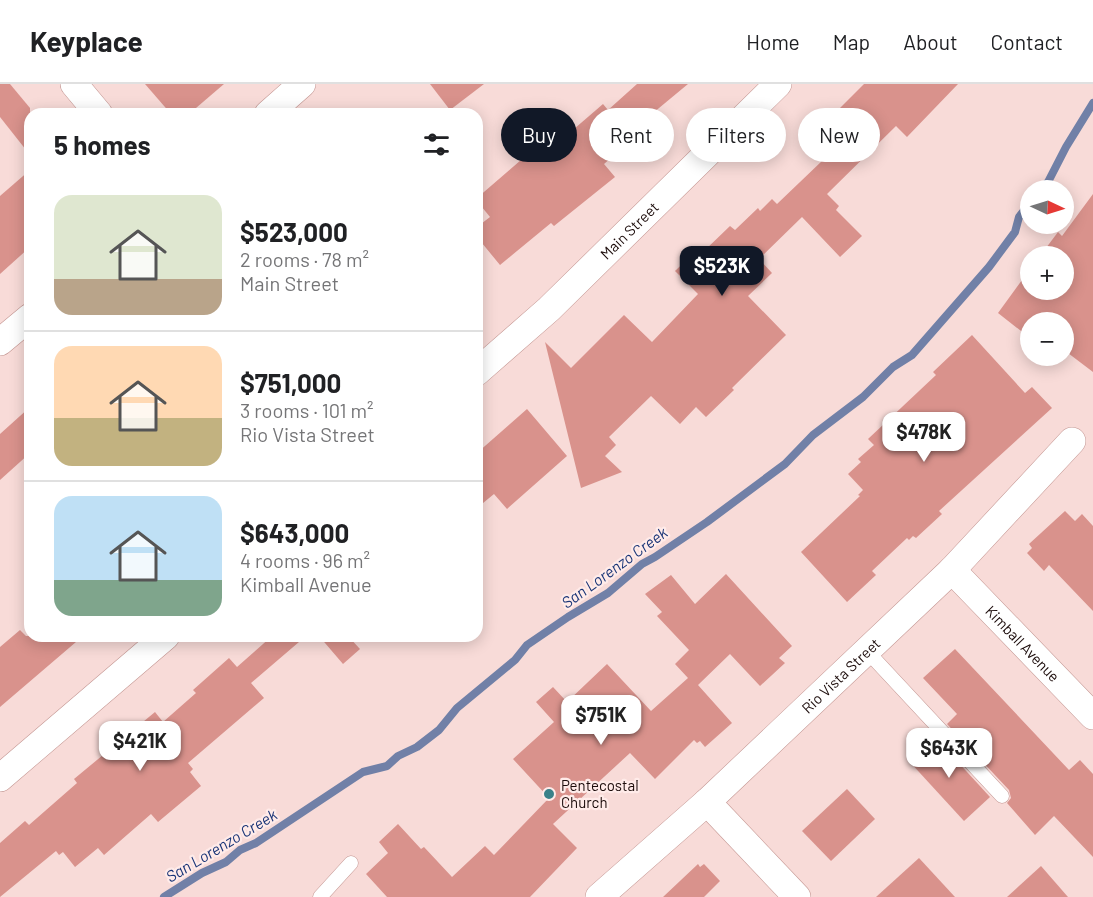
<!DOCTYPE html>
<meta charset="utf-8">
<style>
body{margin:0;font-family:Barlow,sans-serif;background:#f2f2f2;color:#202124;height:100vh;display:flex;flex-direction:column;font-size:22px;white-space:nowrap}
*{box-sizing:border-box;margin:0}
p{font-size:20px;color:#757577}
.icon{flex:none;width:33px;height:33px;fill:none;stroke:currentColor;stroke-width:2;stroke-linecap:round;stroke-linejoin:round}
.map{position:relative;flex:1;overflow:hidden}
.panel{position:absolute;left:24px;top:24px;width:459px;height:534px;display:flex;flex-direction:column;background:#fff;border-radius:18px;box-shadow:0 3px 15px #0003}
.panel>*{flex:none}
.guide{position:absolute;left:501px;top:24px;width:501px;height:54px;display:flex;gap:12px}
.needle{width:39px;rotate:94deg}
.buttons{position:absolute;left:1020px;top:96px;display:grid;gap:12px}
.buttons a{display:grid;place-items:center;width:54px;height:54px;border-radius:50%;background:#fff;box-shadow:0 3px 15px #0003;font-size:30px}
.price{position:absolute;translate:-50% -51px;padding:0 14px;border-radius:12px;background:#fff;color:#222;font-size:20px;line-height:39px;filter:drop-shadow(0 2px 3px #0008)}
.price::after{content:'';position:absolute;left:50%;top:36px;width:18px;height:14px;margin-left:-9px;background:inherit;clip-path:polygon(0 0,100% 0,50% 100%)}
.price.current{background:#111827;color:#fff}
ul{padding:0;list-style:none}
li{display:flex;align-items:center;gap:18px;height:150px;padding:0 30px}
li+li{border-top:2px solid #e0e0e0}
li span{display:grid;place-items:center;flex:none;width:168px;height:120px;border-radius:18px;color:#555}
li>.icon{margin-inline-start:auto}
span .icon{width:72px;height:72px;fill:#fffc;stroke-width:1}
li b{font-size:26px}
h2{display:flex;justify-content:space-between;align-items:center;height:72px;padding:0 30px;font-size:26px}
.chip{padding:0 21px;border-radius:27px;background:#fff;box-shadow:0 3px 15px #0003;font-size:21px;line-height:54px}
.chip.current{background:#111827;color:#fff}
header{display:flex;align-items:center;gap:36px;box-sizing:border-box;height:84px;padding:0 30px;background:#fff;border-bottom:2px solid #e0e0e0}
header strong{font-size:28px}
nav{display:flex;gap:33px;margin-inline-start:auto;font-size:21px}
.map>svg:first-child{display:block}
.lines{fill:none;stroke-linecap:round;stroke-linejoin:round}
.stream{stroke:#7180a7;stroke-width:8}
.building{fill:#d9928c}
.lane-casing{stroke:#c39591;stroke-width:15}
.street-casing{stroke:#c39591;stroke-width:28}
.lane{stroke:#fff;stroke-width:14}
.street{stroke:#fff;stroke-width:27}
.poi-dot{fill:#3a8189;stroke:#ffebe9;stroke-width:2}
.labels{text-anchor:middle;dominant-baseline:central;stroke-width:4.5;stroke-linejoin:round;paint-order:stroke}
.street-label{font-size:15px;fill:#1b0b0a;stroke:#ffebe9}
.poi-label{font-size:15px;fill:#1b0b0a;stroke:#ffebe9;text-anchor:start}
.water-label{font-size:16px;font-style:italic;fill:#1a3577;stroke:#ffebe9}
</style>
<header>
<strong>Keyplace</strong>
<nav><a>Home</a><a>Map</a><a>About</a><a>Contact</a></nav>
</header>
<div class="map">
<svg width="1093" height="813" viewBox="0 0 1093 813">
<rect width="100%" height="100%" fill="#f8dbd8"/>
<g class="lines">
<g class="stream">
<path d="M1041 106 1048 98 1066 63 1093 19"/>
<path d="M164 813 202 789 226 778 240 766 256 759 363 688 387 682 398 672 417 663 439 646 457 624 515 576 527 561 568 533 608 509 642 480 655 473 707 438 785 380 813 351 863 313 893 283 912 271 989 183 1015 148 1019 133 1030 119"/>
</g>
</g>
<g class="building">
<path d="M0 0H10L30 24V71L0 33Z"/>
<path d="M145 0H224L189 30H171Z"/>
<path d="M430 0H484L450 26Z"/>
<path d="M637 0H688L653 29 657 33 604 80 615 93 554 142 551 139 500 181 477 153V143L490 133 477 117V114L567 36 574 45 603 20 608 26Z"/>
<path d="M864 0H958L907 53 896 42 827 110 839 122 836 126 862 152 840 173 802 133 759 175 772 189 748 212 786 251 732 304 734 306 706 333 696 323 680 340 651 312 609 353 616 361 605 372 622 388 581 404 545 258 571 284 624 231 652 258 698 210 675 187 699 164 703 168 730 142 735 146 758 124 760 127 772 115 777 120 823 76 822 75 831 65 829 63 838 54 835 51 851 35 840 24Z"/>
<path d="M30 86V163L0 190V112Z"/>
<path d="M1093 110V288L1064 266V238H1030V254L998 229 1030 185V206H1064V172H1040L1058 148 1062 152Z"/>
<path d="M972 251 1025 309 1032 303 1052 324 939 427 942 430 916 454 913 452 909 456 907 454 872 487 876 491 847 518 801 468 860 412 858 411 863 406 848 390 861 378 858 375 874 361 868 355 936 291 933 288Z"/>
<path d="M30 323V369L0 396V350Z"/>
<path d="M527 325 567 372 507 425 494 410 477 424V369Z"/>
<path d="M1065 427 1075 437 1082 430 1093 442V527L1049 481 1044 487 1027 469 1032 464 1029 460Z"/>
<path d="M726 490 792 562 779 574 785 579 760 602 730 570 698 601 732 639 705 663 700 657 697 659 694 656 655 695 630 669 553 740 577 764 530 813H387L366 790 388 769 379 758 398 740 421 765 424 763 452 793 485 762 494 771 549 714 513 675 554 638 536 618 553 603 567 618 607 580 651 627 688 594 675 580 689 566 657 532 662 528 645 510 671 491 695 520Z"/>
<path d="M20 546 26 552H83L0 623V563Z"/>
<path d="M272 552H306L251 599 264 614 188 679 193 685 190 688 201 702 158 738 151 730 104 771 98 764 75 783 63 768 59 771 56 767 0 813V759L25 737 29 741 77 699 74 695 155 628 163 638 196 609 193 606 229 574 237 583Z"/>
<path d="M319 552H348L360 565 343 580Z"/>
<path d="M955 565 1069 686 1080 676 1093 690V773L1054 732 1035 751 1007 719 1011 714 1009 706 947 640 957 630 923 594Z"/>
<path d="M934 652 990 713 964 737 908 676Z"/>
<path d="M847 705 875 735 831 777 802 747Z"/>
<path d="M919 774 955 813H876Z"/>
<path d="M698 780 700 783 704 780 720 797 704 813H663Z"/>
<path d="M1041 782 1068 813H1007Z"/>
</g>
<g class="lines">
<defs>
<g id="lane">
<path d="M866 566 1002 712"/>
<path d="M320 813 351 779"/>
</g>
<g id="street">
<path d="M74 0 99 30"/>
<path d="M268 30 302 0"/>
<path d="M0 258 30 233"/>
<path id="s1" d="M477 288 549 225 778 0"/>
<path id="s2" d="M952 486 1093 632"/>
<path d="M0 694 166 552"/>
<path d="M707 718 797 813"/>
<path id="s3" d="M599 813 707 718 952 486 1072 357"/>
</g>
</defs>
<use href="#lane" class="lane-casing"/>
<use href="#street" class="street-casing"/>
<use href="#lane" class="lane"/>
<use href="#street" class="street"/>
</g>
<circle class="poi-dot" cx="549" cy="710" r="6"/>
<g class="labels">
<g class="street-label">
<text stroke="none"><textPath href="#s1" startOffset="208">Main Street</textPath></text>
<text stroke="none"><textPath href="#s2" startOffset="102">Kimball Avenue</textPath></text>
<text stroke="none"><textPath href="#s3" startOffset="328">Rio Vista Street</textPath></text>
</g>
<g class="poi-label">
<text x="561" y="701">Pentecostal<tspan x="561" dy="17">Church</tspan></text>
</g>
<g class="water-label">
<text transform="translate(614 483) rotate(-36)">San Lorenzo Creek</text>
<text transform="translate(221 761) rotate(-31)">San Lorenzo Creek</text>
</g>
</g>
</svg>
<div class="buttons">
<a><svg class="needle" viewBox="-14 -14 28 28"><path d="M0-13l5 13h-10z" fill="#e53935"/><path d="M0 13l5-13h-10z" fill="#757577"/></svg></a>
<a>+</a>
<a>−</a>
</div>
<b class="price current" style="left:722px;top:213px">$523K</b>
<b class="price" style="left:924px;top:379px">$478K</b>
<b class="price" style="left:601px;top:662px">$751K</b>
<b class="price" style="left:140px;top:688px">$421K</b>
<b class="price" style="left:949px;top:695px">$643K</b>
<div class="guide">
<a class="chip current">Buy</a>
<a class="chip">Rent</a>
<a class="chip">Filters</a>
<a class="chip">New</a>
</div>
<section class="panel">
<h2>5 homes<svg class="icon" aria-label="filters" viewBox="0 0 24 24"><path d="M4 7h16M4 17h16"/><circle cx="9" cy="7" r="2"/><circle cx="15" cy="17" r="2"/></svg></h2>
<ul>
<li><span style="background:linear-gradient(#dfe7d0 70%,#b9a48a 0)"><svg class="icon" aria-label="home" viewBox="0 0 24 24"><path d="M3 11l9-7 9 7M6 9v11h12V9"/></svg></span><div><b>$523,000</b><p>2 rooms · 78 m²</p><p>Main Street</p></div></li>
<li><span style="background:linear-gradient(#ffd9b3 60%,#c2b280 0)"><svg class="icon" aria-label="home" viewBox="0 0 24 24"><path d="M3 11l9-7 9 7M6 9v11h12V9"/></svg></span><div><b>$751,000</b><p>3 rooms · 101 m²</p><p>Rio Vista Street</p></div></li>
<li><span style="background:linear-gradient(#bfe0f5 70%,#7fa58c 0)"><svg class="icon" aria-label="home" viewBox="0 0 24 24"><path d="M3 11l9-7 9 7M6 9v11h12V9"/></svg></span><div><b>$643,000</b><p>4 rooms · 96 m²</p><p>Kimball Avenue</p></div></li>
</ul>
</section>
</div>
